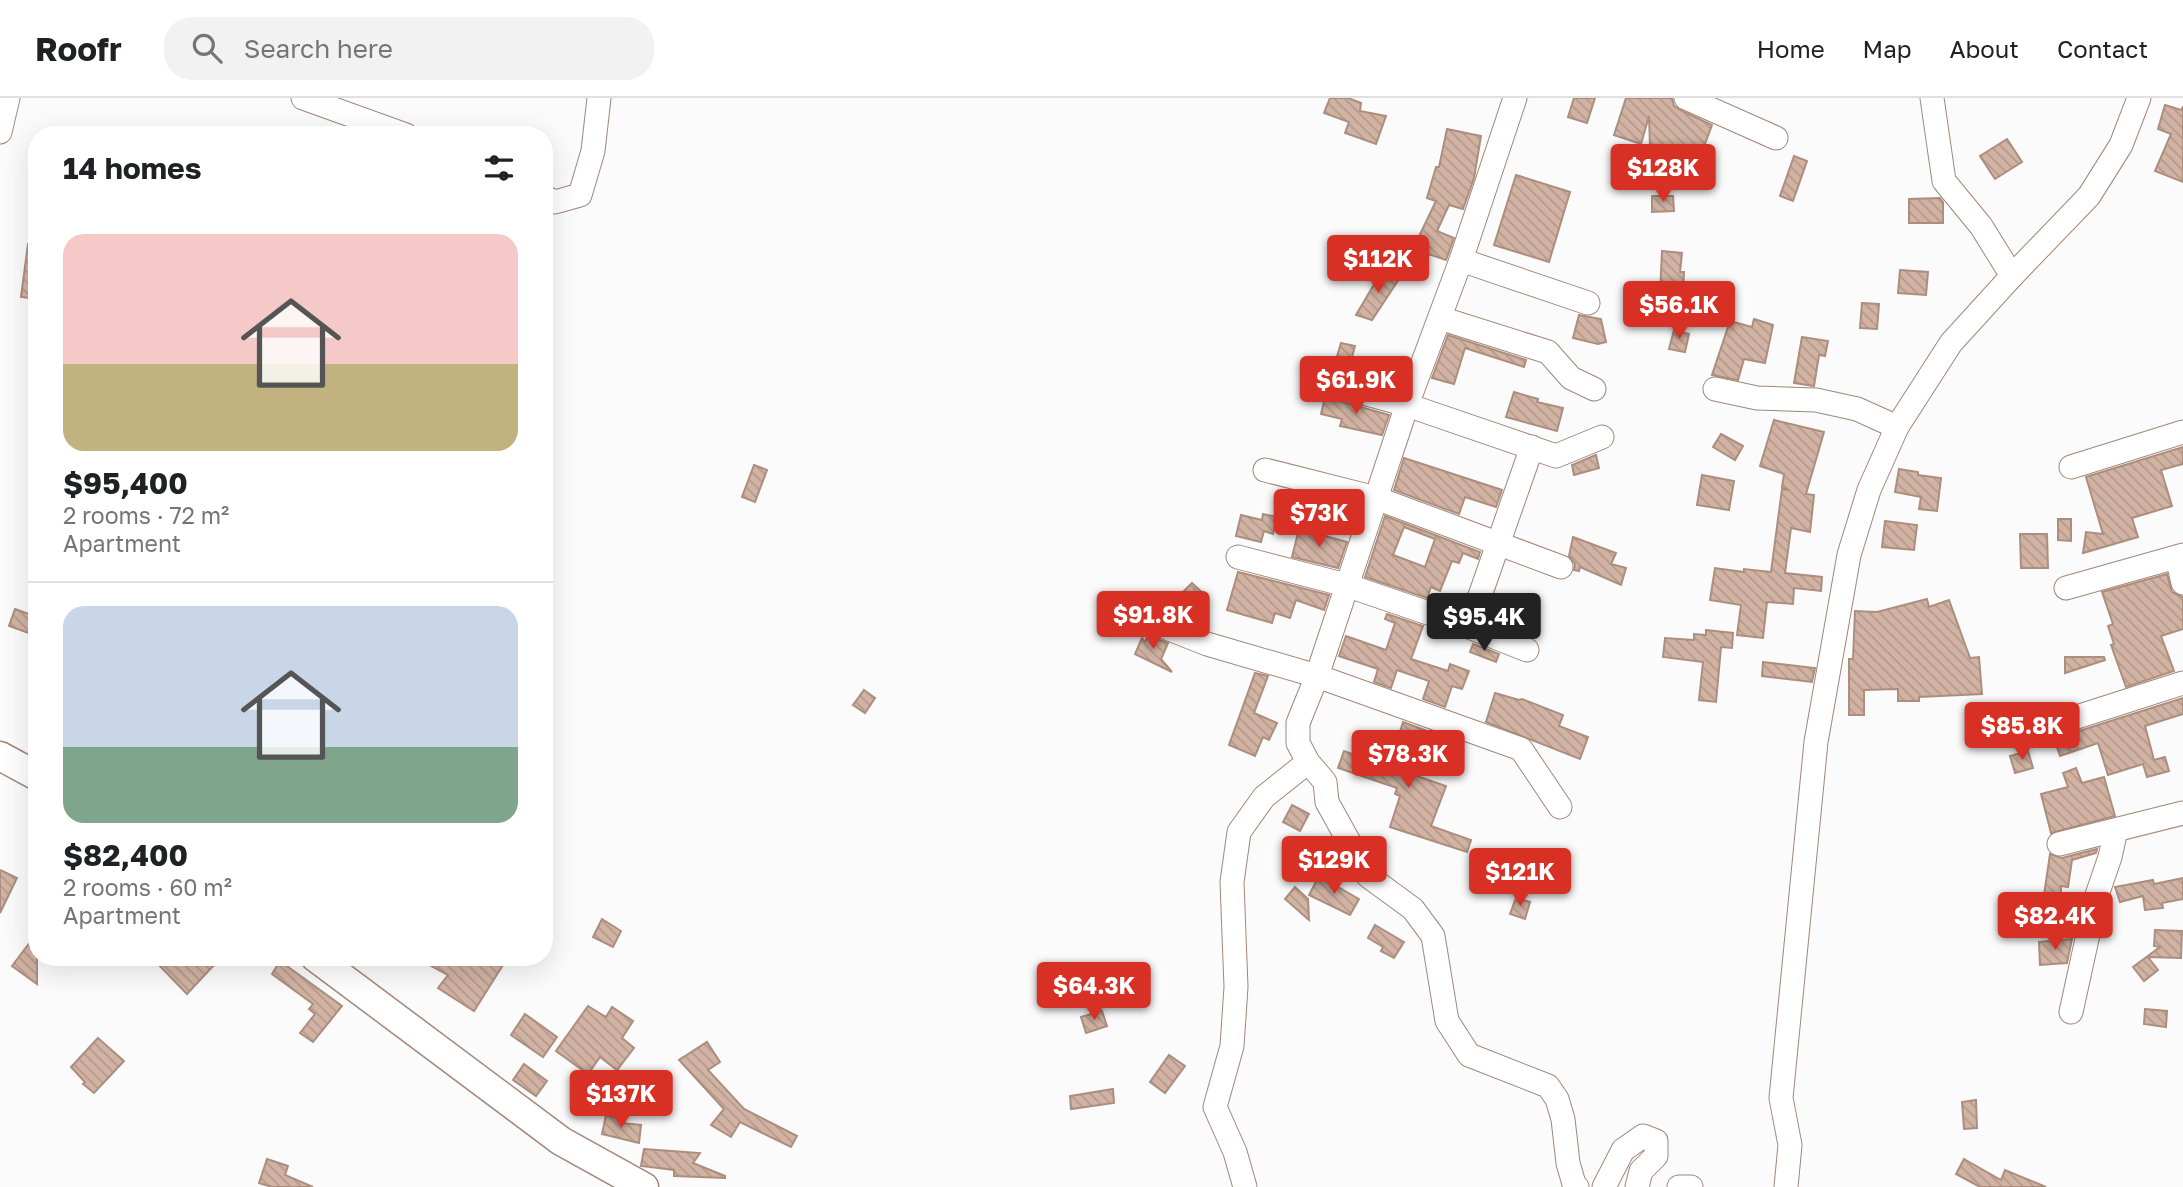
<!DOCTYPE html>
<meta charset="utf-8">
<style>
body{margin:0;font-family:"Golos Text",sans-serif;background:#f2f2f2;color:#202124;height:100vh;display:flex;flex-direction:column;font-size:26px;white-space:nowrap}
*{box-sizing:border-box;margin:0}
p{font-size:23px;color:#757577}
.icon{flex:none;width:38px;height:38px;fill:none;stroke:currentColor;stroke-width:2;stroke-linecap:round;stroke-linejoin:round}
.map{position:relative;flex:1;overflow:hidden}
.details{position:absolute;left:28px;top:28px;width:525px;height:840px;display:flex;flex-direction:column;background:#fff;border-radius:28px;box-shadow:0 7px 28px #0002}
.details>*{flex:none}
.price{position:absolute;translate:-50% -60px;padding:0 16px;border-radius:7px;background:#d93025;color:#fff;font-size:23px;line-height:46px;filter:drop-shadow(0 2px 4px #0008)}
.price::after{content:'';position:absolute;left:50%;top:42px;width:21px;height:16px;margin-left:-10px;background:inherit;clip-path:polygon(0 0,100% 0,50% 100%)}
.price.selected{background:#222;color:#fff}
ul{padding:0;list-style:none}
li{display:grid;align-content:center;gap:14px;height:371px;padding:0 35px}
li+li{border-top:2px solid #e0e0e0}
li span{display:grid;place-items:center;height:217px;border-radius:21px;color:#555}
li>.icon{margin-inline-start:auto}
span .icon{width:126px;height:126px;fill:#fffc;stroke-width:1}
li b{font-size:30px}
h2{display:flex;justify-content:space-between;align-items:center;height:84px;padding:0 35px;font-size:30px}
header{display:flex;align-items:center;gap:42px;box-sizing:border-box;height:98px;padding:0 35px;background:#fff;border-bottom:2px solid #e0e0e0}
header strong{font-size:33px}
nav{display:flex;gap:38px;margin-inline-start:auto;font-size:24px}
.search{width:490px;height:63px;background:#f2f2f2;display:flex;align-items:center;gap:18px;box-sizing:border-box;padding:0 24px;border-radius:28px;color:#757577;font-size:26px}
.map>svg:first-child{display:block}
.building{fill:url(#building-back-hatch);stroke:#ac8e7f;stroke-width:2;fill-rule:evenodd}
.lines{fill:none;stroke-linecap:round;stroke-linejoin:round}
.minor-casing{stroke:#a38676;stroke-width:25}
.major-casing{stroke:#a38676;stroke-width:31}
.minor{stroke:#fff;stroke-width:23}
.major{stroke:#fff;stroke-width:28}
</style>
<header>
<strong>Roofr</strong>
<div class="search"><svg class="icon" aria-label="search" viewBox="0 0 24 24"><circle cx="10" cy="10" r="6"/><path d="M15 15l6 6"/></svg>Search here</div>
<nav><a>Home</a><a>Map</a><a>About</a><a>Contact</a></nav>
</header>
<div class="map">
<svg width="2183" height="1089" viewBox="0 0 2183 1089">
<defs>
<pattern id="building-back-hatch" width="6" height="6" patternUnits="userSpaceOnUse" patternTransform="scale(1.75)"><rect width="6" height="6" fill="#d2b3a3"/><path d="M-1 5l2 2M0 0l6 6M5-1l2 2" fill="none" stroke="#b4998b"/></pattern>
</defs>
<rect width="100%" height="100%" fill="#fbfbfb"/>
<g class="building">
<path d="M1330 0H1348L1361 5 1360 13 1386 18 1376 46 1345 35 1349 24 1324 15Z"/>
<path d="M1574 0H1595L1587 25 1568 19Z"/>
<path d="M1626 0H1672L1674 8 1680 12 1712 27 1700 59 1668 53 1667 55 1650 49 1649 18 1641 46 1614 37Z"/>
<path d="M2165 7 2181 12 2183 9V84L2155 73 2171 36 2158 31Z"/>
<path d="M1447 31 1481 38 1474 80 1463 111 1449 107 1437 133 1454 140 1446 162 1413 151 1436 103 1427 100 1436 69H1439Z"/>
<path d="M2007 41 2022 64 1995 81 1980 58Z"/>
<path d="M1794 58 1807 63 1793 103 1780 98Z"/>
<path d="M1516 77 1570 94 1549 164 1494 147Z"/>
<path d="M1652 98H1673L1674 113 1652 114Z"/>
<path d="M1940 100 1943 104V125H1909V101Z"/>
<path d="M28 146 37 147V201L21 199Z"/>
<path d="M1662 153 1682 155 1680 174H1684L1683 198 1660 197Z"/>
<path d="M1900 172 1928 174 1926 197 1898 195Z"/>
<path d="M1382 173 1401 178 1372 222 1356 217Z"/>
<path d="M1862 205 1879 206 1877 231 1860 230Z"/>
<path d="M1579 217 1601 221 1606 244 1598 246 1573 240Z"/>
<path d="M1754 221 1773 227 1765 265 1744 261 1738 282 1712 277 1730 223 1752 229Z"/>
<path d="M1674 232 1689 236 1685 254 1669 251Z"/>
<path d="M1448 237 1526 262 1524 269 1465 250 1454 286 1432 280Z"/>
<path d="M1802 239 1828 243 1825 258 1819 257 1814 288 1794 285Z"/>
<path d="M1341 245 1355 248 1349 270 1335 265Z"/>
<path d="M1514 294 1538 301 1537 304 1563 310 1557 333 1506 319Z"/>
<path d="M1325 299 1389 317 1382 337 1340 328 1342 321 1321 316Z"/>
<path d="M1774 322 1824 334 1806 396 1814 397 1810 434 1791 430 1785 475 1822 479 1821 493 1794 490 1793 506 1767 504 1763 540 1737 537 1741 507 1710 502 1715 470 1744 474V471L1771 474 1782 391 1788 392 1782 389 1784 376 1760 368Z"/>
<path d="M1721 336 1743 348 1735 362 1713 349Z"/>
<path d="M2183 349V366L2161 372 2172 408 2132 420 2138 439 2083 455 2086 434 2103 436 2086 379Z"/>
<path d="M1596 357 1599 370 1574 377 1572 367Z"/>
<path d="M1404 360 1502 392 1496 409 1465 399 1459 416 1394 392Z"/>
<path d="M754 367 767 372 755 404 742 399Z"/>
<path d="M1899 371 1918 374V377L1941 380 1937 413 1919 411 1921 399 1895 394Z"/>
<path d="M1702 377 1734 383 1729 412 1697 407Z"/>
<path d="M1263 416 1277 419 1273 436 1264 433 1261 444 1236 438 1241 417 1262 422Z"/>
<path d="M1385 418 1480 454 1478 461 1463 455 1459 465 1452 463 1440 493 1431 489 1427 500 1365 479ZM1404 429 1435 441 1425 469 1393 457Z"/>
<path d="M2058 421H2071V443L2058 442Z"/>
<path d="M1885 423 1917 427 1914 452 1882 449Z"/>
<path d="M1299 431 1347 444 1338 470 1292 459Z"/>
<path d="M2020 436H2047L2048 470H2021Z"/>
<path d="M1573 439 1616 455 1611 466 1626 470 1621 487 1580 469 1579 473 1574 472 1575 466 1569 458Z"/>
<path d="M1238 474 1329 497 1324 512 1296 502 1290 520 1275 515 1272 525 1227 512Z"/>
<path d="M2167 476 2172 494 2183 499V531L2161 538 2174 573 2126 589 2111 547 2114 546 2108 528 2113 526 2102 494Z"/>
<path d="M1192 485 1207 499 1184 522 1163 514Z"/>
<path d="M1927 501 1929 509 1949 502 1970 560 1979 559 1982 596 1919 599V603H1898V591L1864 592V617H1849V561H1853L1855 513 1877 514Z"/>
<path d="M15 511 37 519V538L9 528Z"/>
<path d="M1387 516 1423 528 1411 561 1448 573 1450 566 1469 573 1462 591 1452 588 1445 609 1423 601 1429 583 1397 572 1391 590 1374 584 1378 571 1339 558 1346 538 1386 552 1395 525 1385 521Z"/>
<path d="M1706 532 1733 535 1732 550 1721 549 1716 604 1699 602 1703 564 1663 559 1665 540 1694 542V536L1706 537Z"/>
<path d="M1148 538 1168 545 1161 561 1172 574 1135 556 1142 540 1145 544Z"/>
<path d="M1473 546 1499 556 1496 564 1470 554Z"/>
<path d="M2065 559H2104L2105 562 2065 575Z"/>
<path d="M1763 564 1815 570 1812 584 1762 578Z"/>
<path d="M1255 575 1268 578 1254 615 1277 625 1269 642 1263 639 1255 658 1229 647Z"/>
<path d="M864 592 875 600 865 615 853 607Z"/>
<path d="M1495 595 1519 602 1522 601 1563 617 1559 628 1588 639 1580 661 1486 624Z"/>
<path d="M2183 600V616L2145 628 2154 662 2165 659 2169 673 2147 679 2143 666 2108 677 2098 645 2060 658 2054 641Z"/>
<path d="M1403 624 1425 632 1411 676 1446 688 1431 728 1471 742 1467 754 1390 729 1400 698 1395 696 1397 690 1338 670 1344 653 1391 670 1402 639 1399 637Z"/>
<path d="M2028 653 2033 670 2015 675 2010 658Z"/>
<path d="M2076 670 2082 685 2104 679 2115 718 2051 735 2041 696 2068 689 2063 675Z"/>
<path d="M1292 707 1309 716 1300 733 1283 724Z"/>
<path d="M2097 751 2096 755 2072 762 2068 789 2061 788V818H2030V797H2044L2050 756 2062 760Z"/>
<path d="M0 772 17 780 0 815Z"/>
<path d="M1319 778 1359 801 1350 817 1309 797Z"/>
<path d="M2183 780V801L2162 805 2163 810 2145 812 2143 798 2120 804 2115 789 2153 782 2154 786Z"/>
<path d="M1295 789 1308 801 1309 822 1285 801Z"/>
<path d="M1516 800 1530 804 1525 821 1510 816Z"/>
<path d="M602 821 621 833 613 849 593 839Z"/>
<path d="M1375 827 1404 844 1394 860 1381 853 1383 849 1368 840Z"/>
<path d="M2155 832 2182 833 2181 860 2148 859 2158 872 2144 883 2133 869 2160 849 2154 848Z"/>
<path d="M37 835V886L12 868Z"/>
<path d="M2072 841 2067 865 2040 867 2039 844Z"/>
<path d="M151 859H204L214 867 187 896Z"/>
<path d="M415 859H508L474 913 438 890 448 877Z"/>
<path d="M280 863 342 908 313 944 300 935 315 916 309 911 313 906 272 876Z"/>
<path d="M588 908 606 919 612 909 633 923 622 940 634 950 617 972 600 959 588 976 556 953Z"/>
<path d="M2145 911 2167 913 2166 929 2144 926Z"/>
<path d="M1102 913 1107 928 1086 935 1081 919Z"/>
<path d="M525 916 557 939 543 959 511 937Z"/>
<path d="M98 940 124 963 94 995 83 986 85 984 71 969Z"/>
<path d="M707 944 720 964 708 972 744 1011 797 1038 791 1049 740 1024 731 1039 711 1027 724 1011 679 962Z"/>
<path d="M1169 957 1185 968 1165 995 1150 984Z"/>
<path d="M524 966 547 983 536 998 513 982Z"/>
<path d="M1113 991 1114 1005 1071 1011 1070 998Z"/>
<path d="M1976 1002 1977 1030 1964 1031 1962 1004Z"/>
<path d="M606 1017 622 1022 621 1025 641 1027 639 1045 602 1036Z"/>
<path d="M644 1051 700 1055 693 1065 725 1078V1080L674 1078V1072L641 1068Z"/>
<path d="M267 1061 288 1068 285 1077 313 1089H272L259 1085Z"/>
<path d="M1964 1061 2001 1082 2005 1072 2046 1089H1980L1956 1076Z"/>
</g>
<g class="lines">
<defs>
<g id="minor">
<path d="M303 0 406 37"/>
<path d="M1515 0 1461 162 1407 307 1317 578 1298 625V645L1308 664 1325 684 1327 704 1368 778 1413 811 1433 838 1447 923 1469 957 1548 988 1557 1001 1563 1021 1568 1065 1574 1086 1577 1089"/>
<path d="M1686 0 1776 40"/>
<path d="M0 34 8 0"/>
<path d="M544 99 555 104 580 97 593 53 599 0"/>
<path d="M1461 162 1588 205"/>
<path d="M2012 178 2089 98 2121 47 2139 0"/>
<path d="M1440 220 1548 254 1571 280 1594 291"/>
<path d="M1330 286 1407 307 1556 358 1602 339"/>
<path d="M1715 291 1757 300 1816 302 1857 311 1897 329"/>
<path d="M2071 369 2183 334"/>
<path d="M1265 372 1376 400 1561 469"/>
<path d="M1238 459 1346 487 1469 529 1527 552"/>
<path d="M2177 459 2183 485"/>
<path d="M2066 490 2183 457"/>
<path d="M1144 521 1207 546 1317 578 1521 651 1560 709"/>
<path d="M1469 529 1532 349"/>
<path d="M2058 625 2183 585"/>
<path d="M2059 746 2183 715"/>
<path d="M2071 914 2096 800 2110 759 2116 732"/>
<path d="M1245 1089 1235 1054 1215 1009 1232 948 1236 889 1232 784 1239 734 1264 699 1308 664"/>
<path d="M1604 1089 1623 1052 1643 1038 1656 1043V1058L1641 1073 1637 1089"/>
<path d="M1679 1089H1691"/>
<path d="M1786 1089 1790 1047 1781 1000 1816 644 1849 457 1869 392 1897 329 1951 245 2012 178 1981 128 1944 83 1932 0"/>
</g>
<g id="major">
<path d="M0 658 37 678"/>
<path d="M315 859 561 1043 644 1089"/>
</g>
</defs>
<use href="#minor" class="minor-casing"/>
<use href="#major" class="major-casing"/>
<use href="#minor" class="minor"/>
<use href="#major" class="major"/>
</g>
</svg>
<b class="price" style="left:1663px;top:106px">$128K</b>
<b class="price" style="left:1378px;top:197px">$112K</b>
<b class="price" style="left:1679px;top:243px">$56.1K</b>
<b class="price" style="left:1356px;top:318px">$61.9K</b>
<b class="price" style="left:1319px;top:451px">$73K</b>
<b class="price" style="left:1153px;top:553px">$91.8K</b>
<b class="price selected" style="left:1484px;top:555px">$95.4K</b>
<b class="price" style="left:2022px;top:664px">$85.8K</b>
<b class="price" style="left:1408px;top:692px">$78.3K</b>
<b class="price" style="left:1334px;top:798px">$129K</b>
<b class="price" style="left:1520px;top:810px">$121K</b>
<b class="price" style="left:2055px;top:854px">$82.4K</b>
<b class="price" style="left:1094px;top:924px">$64.3K</b>
<b class="price" style="left:621px;top:1032px">$137K</b>
<section class="details">
<h2>14 homes<svg class="icon" aria-label="filters" viewBox="0 0 24 24"><path d="M4 7h16M4 17h16"/><circle cx="9" cy="7" r="2"/><circle cx="15" cy="17" r="2"/></svg></h2>
<ul>
<li><span style="background:linear-gradient(#f6c9c9 60%,#c2b280 0)"><svg class="icon" aria-label="home" viewBox="0 0 24 24"><path d="M3 11l9-7 9 7M6 9v11h12V9"/></svg></span><div><b>$95,400</b><p>2 rooms · 72 m²</p><p>Apartment</p></div></li>
<li><span style="background:linear-gradient(#c9d6e8 65%,#7fa58c 0)"><svg class="icon" aria-label="home" viewBox="0 0 24 24"><path d="M3 11l9-7 9 7M6 9v11h12V9"/></svg></span><div><b>$82,400</b><p>2 rooms · 60 m²</p><p>Apartment</p></div></li>
</ul>
</section>
</div>
